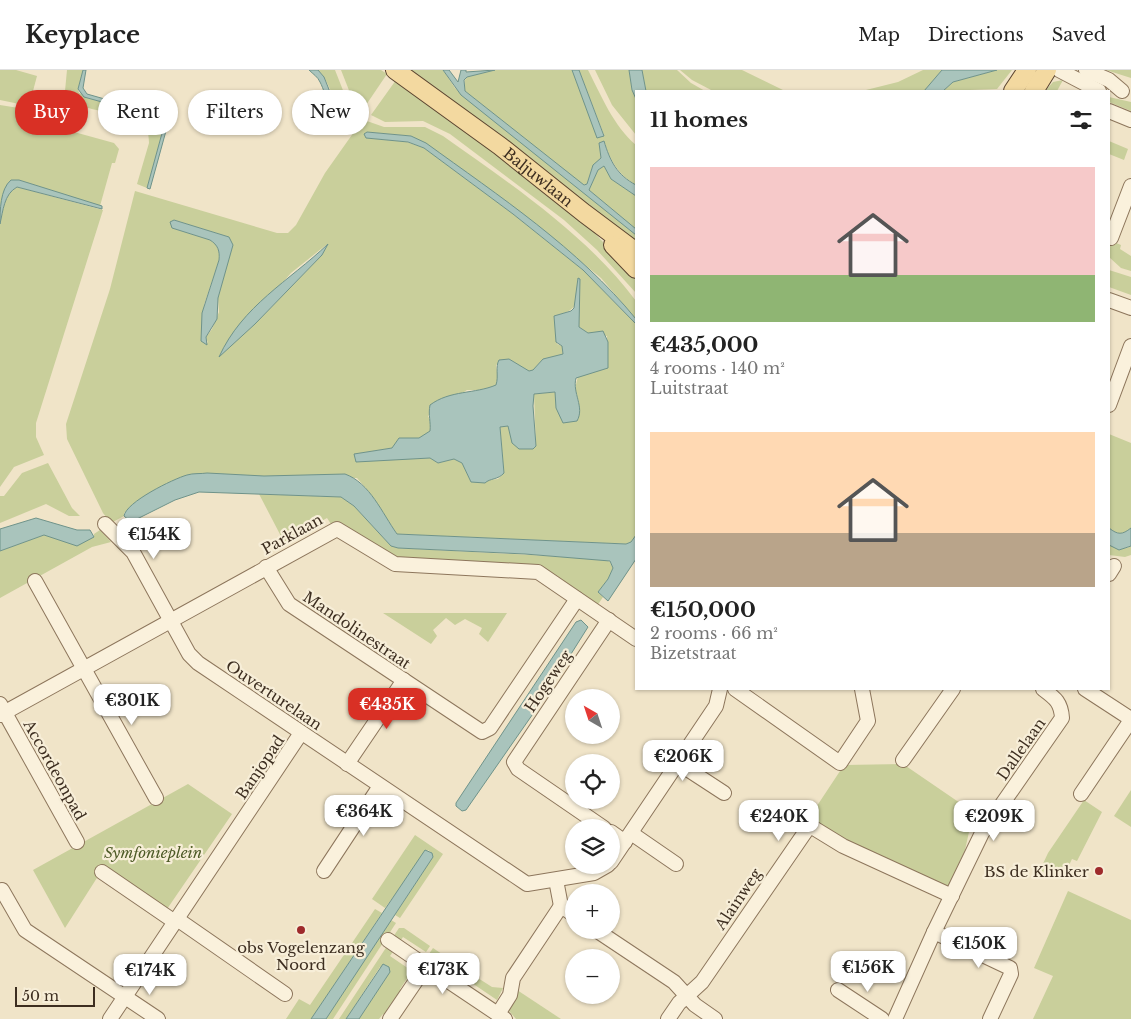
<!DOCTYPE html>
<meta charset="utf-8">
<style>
body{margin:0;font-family:"Libre Baskerville",serif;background:#f6f6f6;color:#222;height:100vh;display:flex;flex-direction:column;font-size:19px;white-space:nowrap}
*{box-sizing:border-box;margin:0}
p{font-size:16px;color:#767676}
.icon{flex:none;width:28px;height:28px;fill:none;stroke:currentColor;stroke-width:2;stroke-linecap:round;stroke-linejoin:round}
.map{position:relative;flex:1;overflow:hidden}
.details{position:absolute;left:635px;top:20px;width:475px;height:600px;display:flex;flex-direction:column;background:#fff;border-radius:0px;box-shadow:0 1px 4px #0004}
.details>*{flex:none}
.guide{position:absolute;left:15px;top:20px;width:475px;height:45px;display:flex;gap:10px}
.needle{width:32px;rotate:321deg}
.tools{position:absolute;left:565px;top:619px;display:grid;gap:10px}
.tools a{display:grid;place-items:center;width:55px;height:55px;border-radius:50%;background:#fff;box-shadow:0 1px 4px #0004;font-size:25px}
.scale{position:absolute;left:15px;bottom:12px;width:80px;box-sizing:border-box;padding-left:5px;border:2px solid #3d2e20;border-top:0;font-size:14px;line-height:18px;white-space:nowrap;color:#3d2e20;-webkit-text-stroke:4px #f7eed8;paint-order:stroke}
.price{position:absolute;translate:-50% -42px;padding:0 11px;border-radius:10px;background:#fff;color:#222;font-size:16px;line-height:32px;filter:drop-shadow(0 1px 2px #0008)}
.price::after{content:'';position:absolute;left:50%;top:30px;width:15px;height:11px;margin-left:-8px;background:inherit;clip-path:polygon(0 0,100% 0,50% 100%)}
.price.active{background:#d93025;color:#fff}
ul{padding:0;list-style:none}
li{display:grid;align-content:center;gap:10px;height:265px;padding:0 15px}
li span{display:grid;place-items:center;height:155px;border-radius:0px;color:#555}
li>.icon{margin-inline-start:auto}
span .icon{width:90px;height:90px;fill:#fffc;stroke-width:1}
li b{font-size:21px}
h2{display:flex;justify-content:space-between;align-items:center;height:60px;padding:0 15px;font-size:21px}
.pill{padding:0 18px;border-radius:22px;background:#fff;box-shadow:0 1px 4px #0004;font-size:18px;line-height:45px}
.pill.active{background:#d93025;color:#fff}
header{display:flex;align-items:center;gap:30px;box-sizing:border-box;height:70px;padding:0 25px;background:#fff;border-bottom:1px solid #e0e0e0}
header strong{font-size:24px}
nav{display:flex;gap:28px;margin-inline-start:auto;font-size:18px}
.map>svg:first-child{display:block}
.green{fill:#c9cf9b;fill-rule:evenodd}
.water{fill:#a9c4bc;stroke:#6f938a}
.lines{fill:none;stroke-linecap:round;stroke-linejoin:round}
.minor-casing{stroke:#8d765c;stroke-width:16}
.major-casing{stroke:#5b4430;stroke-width:20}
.minor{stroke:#faf1dc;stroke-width:14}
.major{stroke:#f3d9a0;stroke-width:18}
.poi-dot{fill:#9e2a2b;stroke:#f7eed8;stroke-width:2}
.labels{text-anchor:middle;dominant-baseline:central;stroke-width:4.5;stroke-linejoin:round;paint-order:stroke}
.street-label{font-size:15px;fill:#3d2e20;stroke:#f7eed8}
.park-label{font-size:15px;font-style:italic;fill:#4d5a26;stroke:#f7eed8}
.poi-label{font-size:15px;fill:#3d2e20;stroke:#f7eed8;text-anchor:end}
</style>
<header>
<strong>Keyplace</strong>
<nav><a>Map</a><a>Directions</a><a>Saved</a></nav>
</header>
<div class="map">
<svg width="1131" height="949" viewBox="0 0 1131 949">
<rect width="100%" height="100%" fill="#f0e4c8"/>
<g class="green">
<path d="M0 0H16L37 6 29 36 0 30Z"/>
<path d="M67 0H83L78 19 79 23 163 49 164 56 147 118 137 114 149 73C151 29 83 55 65 21Z"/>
<path d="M318 0H335L346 28 357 44 348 61 349 53C333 36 331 12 318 0Z"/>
<path d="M341 0H381L387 4 366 35 360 36 352 28Z"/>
<path d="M409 0H443L455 18 636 165V178Z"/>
<path d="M495 0H572L598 68 604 65 579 0H588C602 27 613 55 636 75V115C618 104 611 92 604 71L599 73 601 88 592 98 587 114H582L465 21V10L467 7Z"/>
<path d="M595 0H629L632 20 636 29V65L612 35Z"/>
<path d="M642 0H677L691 13 705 21H646Z"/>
<path d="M680 0H742L785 21H713L692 10Z"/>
<path d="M923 0H942L924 21H862L898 12Z"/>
<path d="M997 0H1012L997 19 943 21 953 12Z"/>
<path d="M1106 0H1131V8Z"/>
<path d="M396 10 442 41 591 159 636 208V223L597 180 564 150 450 64 423 51 385 52 371 45Z"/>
<path d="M1063 10 1057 21H1045L1053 12Z"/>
<path d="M1109 27 1131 32V41L1109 32Z"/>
<path d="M0 35 25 39 56 57 114 73 119 79 115 93H112L100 136 19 110H11L0 136Z"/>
<path d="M364 50 384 57H425L443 66C511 114 586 164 636 231V249L601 208 507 132 411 66 367 62 368 68 407 72 424 78 513 144 583 200 636 254V465L631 472 626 474 397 464 369 422 357 408 187 405 152 422 124 443V446L111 453 103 443 67 369 66 354 110 219 135 121 277 163H288L296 155 325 103 361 52ZM174 150 229 167 218 228 219 242 212 259 206 267 208 273 201 268 204 235 219 190C220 181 218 174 210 170L172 158ZM326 175 322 185 255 254 220 285 291 203ZM578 209H580L579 257 588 263 607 266 608 298 578 306 575 319 579 332 556 338V322L534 324 536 376 510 362 508 356 500 357 504 403 498 409 471 412 462 393 454 389 438 393 430 388 356 391 355 384 392 378 404 368H420L430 361 431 352 428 346 467 320H484L496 315 498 308 496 295 509 289 528 301 533 300 543 289 563 284 562 276 557 274 554 246C581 239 575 235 578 209Z"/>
<path d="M1109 71 1128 79 1124 90 1109 84Z"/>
<path d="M604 96 611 109 636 126V159L589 120 598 100Z"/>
<path d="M17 117 103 140 36 353V367L44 385 14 397 0 417V154C3 141 4 124 17 117Z"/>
<path d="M1109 170 1121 175 1120 179 1131 186V201L1121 198 1109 187Z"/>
<path d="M1109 200 1131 207V225L1109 217Z"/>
<path d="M1109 364 1131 373V458C1122 465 1118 465 1109 458Z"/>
<path d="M48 393 72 438 80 446H69L46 434 0 453V426H4L22 403Z"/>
<path d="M259 424 341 427 354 436 391 476 398 478 604 489 610 492 613 498 608 509 598 522 603 527 597 536 540 498 399 491 338 451 331 454 327 448 284 472Z"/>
<path d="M100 460 111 472 92 477 0 528V481L44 465 94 467V464Z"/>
<path d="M1109 475 1127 478 1131 476V485L1125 487 1109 485Z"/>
<path d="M383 543H507L488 572 479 564 482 558 465 549 455 555 446 548 433 560 437 566 431 574Z"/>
<path d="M903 694 979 746 969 762 965 780 947 819 807 751 844 695Z"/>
<path d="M188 714 232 744 165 842 102 800 65 858 33 800Z"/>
<path d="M1131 720V757L1114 746Z"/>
<path d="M1084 730 1102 742 1077 791 1072 789 1062 810 1042 801 1041 798 1048 783Z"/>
<path d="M415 765 443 784 400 848 395 845 433 787 432 783 428 780 385 838 372 829Z"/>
<path d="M1068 821 1131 850V949H1033L1053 906 1034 898Z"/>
<path d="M375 839 382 843 311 949H286L299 929 310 935Z"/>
<path d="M391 850 396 853 333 949H326Z"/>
<path d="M399 858H404L430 876 426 882 403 867 390 886 412 901 400 919 403 921 386 946 383 944 379 949H359L390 902 380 897 346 949H339Z"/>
<path d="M433 878 467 901 463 907 429 884Z"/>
<path d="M470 903 492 917 503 918 497 930 466 909Z"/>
<path d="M514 918 561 949H516L509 941Z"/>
</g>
<g class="water">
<path d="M83 0H86L83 18 87 24 168 47 169 50 150 119 147 118 164 56 163 49 84 27 78 19Z"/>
<path d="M309 0H318L324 7 334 32 349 54C331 54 327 25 320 12 318 7 313 4 309 0Z"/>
<path d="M443 0H449L458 12 461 0H466V2L495 0 467 7 464 10 465 21 584 115 587 114 593 95 601 88 599 73 604 71C610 91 617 105 636 115V126L611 109 604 96 598 100 589 120 636 159V165L461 25Z"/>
<path d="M572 0H579L604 66 597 68Z"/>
<path d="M629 0H642L646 21H636V29L632 20Z"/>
<path d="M942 0H997L953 12 943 21H924Z"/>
<path d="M367 62 411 66 426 73C499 126 578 178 636 249V254L583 200 513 144 424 78 408 72 366 68 364 64Z"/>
<path d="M11 110H19L102 136V139L17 117C4 124 3 141 0 154 0 141 0 119 11 110Z"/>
<path d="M174 150 229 167 233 175 218 228 217 249 206 267 207 275 201 271 202 243 219 190C220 181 218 175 210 170L172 158 170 152Z"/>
<path d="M328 174 322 185 255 254 219 287C242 236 289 211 328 174Z"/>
<path d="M578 208 580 209 579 257 588 263 603 261 608 272V298L576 308C572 323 585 337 577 351L563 353 556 338 555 322 534 324 533 336 536 376 533 379H519L512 373 508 356 500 357 504 403C498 410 490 408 485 413L471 412 462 393 454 389 438 393 430 388 356 392 354 384 392 378 399 368H419L430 361C431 352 428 345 430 335 450 320 475 324 496 315 499 306 495 297 499 290L509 289 529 301 533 300 543 289 563 284 562 276 556 272 554 246 571 241 574 238Z"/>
<path d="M207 403 264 406 345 404C370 413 382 443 397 464L626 474 631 472 636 465V489L608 531 598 522 608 509 613 498 610 491 525 484 398 478 391 476 354 436 341 427 199 422 175 430 131 452 124 446C126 432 173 409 187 405 193 403 201 404 207 403Z"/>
<path d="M36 448 77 460H90L94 467 77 476 44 465 0 481V459Z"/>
<path d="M1109 458C1118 465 1122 465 1131 458V476L1119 480 1109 475Z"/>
<path d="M581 550 588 557 537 638 466 740 462 741 456 736V733L576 552Z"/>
<path d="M425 780 432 783 433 787 326 949H311Z"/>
<path d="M383 894 389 897 390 902 359 949H346Z"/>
</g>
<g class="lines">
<defs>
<g id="minor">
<path d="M1059 0 1099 21"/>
<path d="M1086 0 1109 10 1122 21"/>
<path d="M1109 41 1131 50"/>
<path d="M1111 168 1131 116"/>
<path d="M1109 230 1131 238"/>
<path d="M1109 335 1131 276"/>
<path d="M105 454 133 482 189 584 198 593 527 814 594 803 608 795"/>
<path d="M266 497 289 534 482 662 490 658 577 529"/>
<path d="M1109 504 1114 496"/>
<path d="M35 511 156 728"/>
<path d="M735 619 840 693 868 651 862 619"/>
<path d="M1085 619 1131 649"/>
<path d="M0 634 77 772"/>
<path d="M0 645 337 459 395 494 538 502 636 569"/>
<path d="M903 690 953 619"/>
<path d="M678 693 724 723"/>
<path d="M347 694 404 610"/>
<path d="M1081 724 1131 650"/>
<path d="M604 758 518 699 514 692 609 550"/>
<path d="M611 762 625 772"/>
<path d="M631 763 676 794"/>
<path d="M611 792 716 636 720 619"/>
<path d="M324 801 380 716"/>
<path d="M102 802 175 852"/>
<path d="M556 810 561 836 574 845"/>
<path d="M2 820 25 860 158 949"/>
<path d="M177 849 285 924"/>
<path d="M596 860 674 912 695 935 715 949"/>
<path d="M934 862 1010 898 1011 904 990 949"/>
<path d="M388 870 426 896"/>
<path d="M838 920 882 949"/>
<path d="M498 944 510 925 513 908 561 836"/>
<path d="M110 949 301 663"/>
<path d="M390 949 426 896 505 949"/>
<path d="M668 949 679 933 702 912 808 758 812 757 843 776 952 826"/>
<path d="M895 949 934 862 982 763 1062 648C1061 632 1055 628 1043 619"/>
</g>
<g id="major">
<path id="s1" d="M395 0 500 76 584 143 636 182"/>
<path d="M1013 21 1027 0"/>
<path d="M1034 21 1047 0"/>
<path d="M613 175 636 199"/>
</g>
</defs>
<use href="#minor" class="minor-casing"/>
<use href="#major" class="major-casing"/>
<use href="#minor" class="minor"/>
<use href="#major" class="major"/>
</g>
<g class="poi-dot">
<circle cx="1099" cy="801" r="5"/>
<circle cx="301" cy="860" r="5"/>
</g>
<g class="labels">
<g class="street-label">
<text stroke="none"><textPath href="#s1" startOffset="179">Baljuwlaan</textPath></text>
<text transform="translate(292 464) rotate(-29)">Parklaan</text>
<text transform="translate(357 560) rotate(34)">Mandolinestraat</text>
<text transform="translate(548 611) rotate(-56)">Hogeweg</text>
<text transform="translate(274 625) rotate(34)">Ouverturelaan</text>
<text transform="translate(1021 679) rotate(-55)">Dallelaan</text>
<text transform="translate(260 697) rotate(-56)">Banjopad</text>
<text transform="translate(55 700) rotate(61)">Accordeonpad</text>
<text transform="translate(738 829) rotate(-56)">Alainweg</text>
</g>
<g class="park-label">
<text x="153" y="782">Symfonieplein</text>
</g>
<g class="poi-label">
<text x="1089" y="801">BS de Klinker</text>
<text x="301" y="877" text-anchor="middle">obs Vogelenzang<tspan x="301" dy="17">Noord</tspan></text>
</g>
</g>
</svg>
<div class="tools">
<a><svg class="needle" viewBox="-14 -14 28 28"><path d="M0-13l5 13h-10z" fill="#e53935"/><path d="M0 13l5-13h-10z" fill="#767676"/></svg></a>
<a><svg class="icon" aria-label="locate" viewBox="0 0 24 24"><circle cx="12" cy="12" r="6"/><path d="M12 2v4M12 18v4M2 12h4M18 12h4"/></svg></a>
<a><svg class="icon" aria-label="layers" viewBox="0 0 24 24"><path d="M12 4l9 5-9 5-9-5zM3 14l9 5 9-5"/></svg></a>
<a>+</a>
<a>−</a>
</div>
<div class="scale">50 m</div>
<b class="price" style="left:154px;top:490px">€154K</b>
<b class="price" style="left:132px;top:656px">€301K</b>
<b class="price active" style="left:387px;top:660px">€435K</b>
<b class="price" style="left:683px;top:712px">€206K</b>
<b class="price" style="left:364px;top:767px">€364K</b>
<b class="price" style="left:779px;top:772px">€240K</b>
<b class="price" style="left:994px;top:772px">€209K</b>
<b class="price" style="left:979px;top:899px">€150K</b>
<b class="price" style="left:868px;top:923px">€156K</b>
<b class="price" style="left:443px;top:925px">€173K</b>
<b class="price" style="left:150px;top:926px">€174K</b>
<div class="guide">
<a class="pill active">Buy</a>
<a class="pill">Rent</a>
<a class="pill">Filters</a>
<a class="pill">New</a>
</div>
<section class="details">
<h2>11 homes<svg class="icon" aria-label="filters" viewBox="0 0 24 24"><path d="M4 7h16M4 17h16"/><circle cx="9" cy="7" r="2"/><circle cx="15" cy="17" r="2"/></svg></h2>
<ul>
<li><span style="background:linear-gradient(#f6c9c9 70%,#8fb573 0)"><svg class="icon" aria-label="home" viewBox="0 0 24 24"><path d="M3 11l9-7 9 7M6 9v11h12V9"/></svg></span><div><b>€435,000</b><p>4 rooms · 140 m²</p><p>Luitstraat</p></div></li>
<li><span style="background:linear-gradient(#ffd9b3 65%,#b9a48a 0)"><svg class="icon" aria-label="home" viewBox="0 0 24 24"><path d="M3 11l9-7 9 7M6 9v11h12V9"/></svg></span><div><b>€150,000</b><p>2 rooms · 66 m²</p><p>Bizetstraat</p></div></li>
</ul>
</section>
</div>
